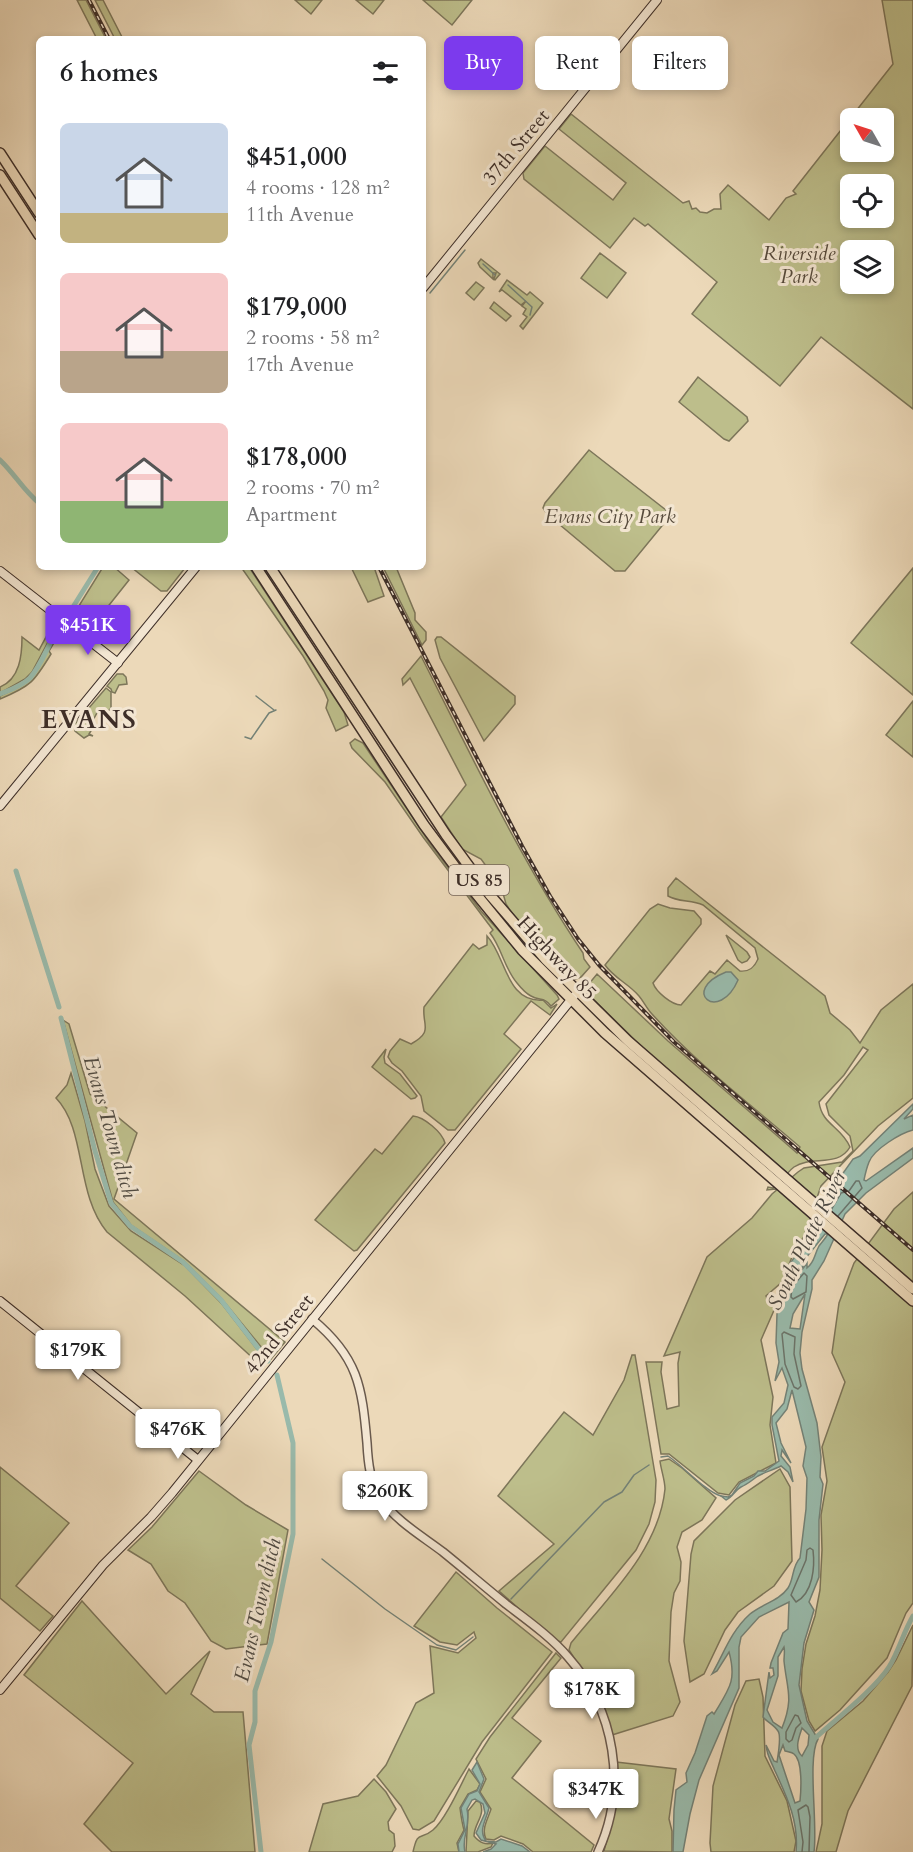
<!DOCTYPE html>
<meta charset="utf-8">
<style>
body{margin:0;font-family:Cardo,serif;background:#f6f6f6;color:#202124;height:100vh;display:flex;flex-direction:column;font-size:22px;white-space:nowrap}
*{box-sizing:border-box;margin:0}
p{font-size:20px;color:#757577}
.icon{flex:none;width:33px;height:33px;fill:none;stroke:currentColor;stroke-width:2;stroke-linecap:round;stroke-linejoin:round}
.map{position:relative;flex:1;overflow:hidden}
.side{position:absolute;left:36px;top:36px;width:390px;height:534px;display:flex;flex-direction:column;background:#fff;border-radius:9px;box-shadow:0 3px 9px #0003}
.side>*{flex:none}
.top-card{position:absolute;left:444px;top:36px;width:378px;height:54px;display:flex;gap:12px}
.needle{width:39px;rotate:309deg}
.buttons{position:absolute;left:840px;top:108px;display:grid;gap:12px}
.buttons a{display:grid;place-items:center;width:54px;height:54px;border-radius:9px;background:#fff;box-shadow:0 3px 9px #0003;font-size:30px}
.price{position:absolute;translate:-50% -51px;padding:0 14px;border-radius:6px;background:#fff;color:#222;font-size:20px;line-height:39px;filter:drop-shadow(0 2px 3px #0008)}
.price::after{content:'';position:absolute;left:50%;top:36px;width:18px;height:14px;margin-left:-9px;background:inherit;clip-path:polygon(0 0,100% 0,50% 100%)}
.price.on{background:#7c3aed;color:#fff}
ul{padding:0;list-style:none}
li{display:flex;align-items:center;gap:18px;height:150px;padding:0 24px}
li span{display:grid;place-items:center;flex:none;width:168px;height:120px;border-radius:9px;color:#555}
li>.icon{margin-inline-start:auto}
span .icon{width:72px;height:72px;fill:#fffc;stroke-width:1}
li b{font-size:26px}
h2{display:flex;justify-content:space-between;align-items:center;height:72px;padding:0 24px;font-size:26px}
.pill{padding:0 21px;border-radius:9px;background:#fff;box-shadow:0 3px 9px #0003;font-size:21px;line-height:54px}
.pill.on{background:#7c3aed;color:#fff}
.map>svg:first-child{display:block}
.green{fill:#bdbe8b;stroke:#7d765a;stroke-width:1.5;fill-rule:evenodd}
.water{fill:#99baab;stroke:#748277;stroke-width:1.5;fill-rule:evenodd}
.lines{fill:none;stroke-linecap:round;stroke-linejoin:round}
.shore{stroke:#6b746a;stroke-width:1.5}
.stream{stroke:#748277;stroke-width:1.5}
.canal{stroke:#99baab;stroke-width:5}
.tertiary-casing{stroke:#69594c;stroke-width:10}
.secondary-casing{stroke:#3d2e28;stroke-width:10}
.trunk-casing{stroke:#3d2e28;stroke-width:12}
.tertiary{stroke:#f3e6d2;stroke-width:7}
.secondary{stroke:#f3e6d2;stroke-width:8}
.trunk{stroke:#ecd9b9;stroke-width:9}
.rail-casing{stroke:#3d2e28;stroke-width:4}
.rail{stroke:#f3e6d2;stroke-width:1.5;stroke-dasharray:4.5;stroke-linecap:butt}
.labels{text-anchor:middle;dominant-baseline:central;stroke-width:6;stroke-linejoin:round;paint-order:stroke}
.shield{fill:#f3e6d2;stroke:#74655b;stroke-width:1.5}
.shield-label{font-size:18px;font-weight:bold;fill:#3d2e28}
.street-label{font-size:20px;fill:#3d2e28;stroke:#f3e6d2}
.park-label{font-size:20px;font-style:italic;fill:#574b3c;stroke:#f3e6d2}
.water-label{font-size:21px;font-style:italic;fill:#4f4a42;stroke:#f3e6d2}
.district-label{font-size:26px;font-weight:bold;letter-spacing:1.5px;fill:#3d2e28;stroke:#f3e6d2}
</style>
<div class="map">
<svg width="913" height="1852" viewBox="0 0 913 1852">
<rect width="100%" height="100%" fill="#ecd9b9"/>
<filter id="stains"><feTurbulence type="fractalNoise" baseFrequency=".00333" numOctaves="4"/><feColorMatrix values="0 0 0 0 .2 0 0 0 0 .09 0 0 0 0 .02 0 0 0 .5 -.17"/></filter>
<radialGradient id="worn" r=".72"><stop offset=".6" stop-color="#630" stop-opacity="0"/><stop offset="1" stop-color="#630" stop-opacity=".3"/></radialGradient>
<g class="green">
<path d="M77 0H86L106 39H97Z"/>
<path d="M95 0H103L123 39H115Z"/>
<path d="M295 0H322L311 14Z"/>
<path d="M356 0H384L373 14Z"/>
<path d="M423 0H472L452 25Z"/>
<path d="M882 0H913V409L821 337 780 386 692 314 717 282 648 224 645 226 634 218 610 248 524 179 523 173 545 146 613 200 626 183 559 129 571 114 683 203 689 201 692 209 696 208 700 212 707 213 714 209H721L720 194 728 185 769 220 786 198 796 194 793 191 893 64ZM884 118V152H850V118ZM850 184H884V218H850ZM850 250H884V284H850Z"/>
<path d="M600 253 626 273 607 298 581 278Z"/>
<path d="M481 259 500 274 495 280 494 279 496 273H493V279L480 267 478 263Z"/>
<path d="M507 280 527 295 530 292 543 303 523 329 520 326 527 317 523 314 526 309 522 306 526 301 521 305 502 290 499 292Z"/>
<path d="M476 282 484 288 474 300 466 293Z"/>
<path d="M494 302 511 316 506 321 490 308Z"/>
<path d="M698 377 747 417 748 421 729 441 724 439 679 402Z"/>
<path d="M589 450 666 510V521L625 571H615L547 514 543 508 545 503Z"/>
<path d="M103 567H114L129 580 106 609 114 617 98 638 72 617Z"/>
<path d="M131 567H183L185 568 167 591H161Z"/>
<path d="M241 567H249L344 712 348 725 336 731 326 708 328 700 324 691 303 656Z"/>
<path d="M351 567H374L384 596 368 602Z"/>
<path d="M383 567H396L415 613V620L426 632V640L422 645Z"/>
<path d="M913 568V695L851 643Z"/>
<path d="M54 622 57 625 32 672 25 679 0 693V687C20 679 22 655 22 637L39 650Z"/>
<path d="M61 628 62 629 49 651 51 654C34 682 31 686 0 699V696C10 691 22 687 30 679 43 664 49 644 61 628Z"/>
<path d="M437 637H441L515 696V704L484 741 440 658 435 640Z"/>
<path d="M421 656C472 757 520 859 583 953L584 959 590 967 581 977 576 979 569 977 514 916 506 904 501 886 481 859 462 849 441 817 466 785 410 678 403 685 402 679Z"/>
<path d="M117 674H123L126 677 127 684 119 685 115 693 112 692 111 689 107 686Z"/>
<path d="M106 688 111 692V708L106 714 98 711 91 724 94 726 89 734 93 736 89 735 84 738 75 731 74 725 80 718 82 719 84 718 82 716Z"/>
<path d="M913 701V757L886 735Z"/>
<path d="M355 739 363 743 429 842 481 911 557 995 559 999 551 1006C545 997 539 1001 531 996 525 993 521 988 517 983 504 968 502 948 490 933L493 930 423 837 385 782 352 748 350 743Z"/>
<path d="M676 878 825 996 830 1013 850 1030 860 1043 881 1010 913 984V1098L878 1126 821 1186 804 1236 792 1257 782 1282 766 1296 769 1303 775 1308 761 1340 773 1397 770 1425 776 1463 739 1482 729 1495 718 1493 669 1454H661L646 1362H662L661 1372 667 1409 679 1406 678 1363 680 1352 664 1356 707 1257 752 1218 772 1194 798 1172 804 1168 842 1162 853 1151 850 1136 829 1115 826 1104 868 1050 863 1047 844 1075 819 1102C822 1125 841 1126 850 1147 838 1168 811 1155 794 1167 787 1172 781 1182 776 1189L767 1190 768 1187 773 1188 786 1172 647 1052 588 994V985L597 974 668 1041 797 1153 800 1147C750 1104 696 1063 652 1014 647 1009 644 1002 639 996 629 984 614 978 605 965L650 909 658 904 670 908 694 911 701 919V924L653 983C656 992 672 1005 681 1005L710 971 715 974 727 960 740 971C749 972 754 968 758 959L755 948 703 905C691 900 678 902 668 896V888Z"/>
<path d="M726 935 747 952 750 957 747 961 742 963 738 960Z"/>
<path d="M487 936C506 956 506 1003 543 1000L551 1008 557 1004 550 1015 531 1001 504 1034 521 1049 455 1130H448L424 1111 421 1096 402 1071 392 1063 388 1057 390 1051 400 1039 411 1044C434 1031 422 1026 424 1007L473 944 479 949 487 945Z"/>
<path d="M63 1020 69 1024 90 1094 137 1133 114 1199 285 1342 271 1359 221 1298 184 1261 131 1225 113 1202Z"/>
<path d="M386 1049 384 1057 385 1063 400 1074 417 1096 415 1098 411 1099 372 1067Z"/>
<path d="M71 1073 85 1121 95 1169 109 1206 131 1231 184 1265 222 1304 266 1361 264 1366 257 1362 185 1296 107 1232C75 1194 87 1130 56 1098L67 1085Z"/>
<path d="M413 1116C424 1117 442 1132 445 1143L357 1250 354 1251 315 1220 375 1149 382 1154Z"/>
<path d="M913 1192V1603L906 1613 887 1658 840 1710 815 1731 809 1721 801 1691 802 1669 806 1644 815 1616 820 1590 822 1550 821 1515 827 1481 822 1447 845 1382 832 1353 839 1303 854 1263 894 1209Z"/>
<path d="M632 1355H635L656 1480 655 1502 649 1524 636 1550 561 1642 554 1640 499 1591 554 1544 498 1496 564 1412 593 1435 624 1380Z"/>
<path d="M669 1459 682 1468 716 1498 702 1520 682 1532 677 1547 681 1562 680 1581 674 1593 671 1612 669 1661 680 1702 673 1716 612 1735 599 1697 569 1650 571 1643C608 1597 659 1550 665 1489 665 1480 661 1470 660 1461Z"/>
<path d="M0 1467 69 1523 16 1586 53 1616 40 1631 0 1598Z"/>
<path d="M780 1469 790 1487 792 1561 774 1586 738 1612 725 1630 704 1674 690 1682 684 1641 691 1554 694 1541 735 1500Z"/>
<path d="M199 1471 246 1505 288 1530 267 1644 226 1649 211 1641 185 1603 168 1591 151 1564 128 1550 152 1527Z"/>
<path d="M456 1572 497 1608 552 1652 482 1742 434 1821 419 1830 413 1829 401 1806 377 1776 386 1765 416 1703 434 1693 430 1646 458 1653 476 1638 474 1632 457 1645 440 1642 414 1626Z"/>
<path d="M82 1601 166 1694 210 1651 191 1694 214 1712H243L255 1852H112L84 1824 133 1763 24 1675Z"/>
<path d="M913 1625 912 1686 848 1811 836 1852H816L822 1824V1746L827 1731 863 1701 888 1672 896 1660Z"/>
<path d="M556 1653 561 1658 512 1718 541 1741 512 1778 594 1845 591 1852H533L523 1844 501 1836 494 1840 486 1839C481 1829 488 1819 491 1809L480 1792 486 1779 476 1759 490 1737Z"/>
<path d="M759 1679 763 1697 765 1756 787 1801 796 1841 794 1852H711L710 1843 713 1786 735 1705 746 1681Z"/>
<path d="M616 1762 676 1769 669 1819 672 1831V1852L604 1851C612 1821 620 1794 616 1762Z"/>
<path d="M469 1769 480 1784 477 1790 468 1794 460 1808C461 1816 462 1823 464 1830L457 1843 459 1852H413C418 1829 420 1841 433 1830 446 1819 461 1784 469 1769Z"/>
<path d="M374 1779 386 1792 396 1809 388 1822 389 1830 394 1834 395 1846 392 1852H309L323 1804 358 1796Z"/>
<path d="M476 1801 480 1802C486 1816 474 1823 474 1836 480 1843 485 1845 493 1843L491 1847 478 1852H466L468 1811Z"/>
</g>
<g class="water">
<path d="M726 972H731L738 980C719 1024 679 991 726 972Z"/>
<path d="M913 1104V1109L904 1119 913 1115V1130C901 1133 874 1149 869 1162 867 1167 865 1175 864 1180L866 1181 913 1148V1158L866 1193 845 1214 824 1261 812 1280V1289L802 1332 800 1353 802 1369 817 1423 821 1457 820 1477 823 1484 819 1520V1577L809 1602 814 1610 804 1643 799 1685 807 1721 818 1739C807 1758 818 1825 814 1852H796C799 1822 787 1797 775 1771 771 1761 767 1756 766 1745L774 1761 777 1762C778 1756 781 1735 778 1731 774 1725 767 1722 763 1717L769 1672 770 1678 774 1675 773 1668H770L771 1663 783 1633 788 1629 789 1602 759 1617 741 1637 739 1647V1688L699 1780 690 1814 683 1852H673L674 1810 676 1790 687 1782 686 1773 695 1753 707 1716 712 1712 714 1714C729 1689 737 1681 729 1652L717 1671 712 1674C724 1653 731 1631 750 1614 762 1604 779 1601 788 1588 794 1579 792 1566 800 1558L806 1509 807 1478 803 1466 806 1447 792 1390 787 1409 776 1423 781 1443 791 1463 782 1450 781 1456 790 1467 793 1482 788 1472 781 1466C773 1470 765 1472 758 1476 752 1480 748 1484 741 1487 735 1490 733 1497 726 1500L721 1496 728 1497 732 1495 740 1483 754 1476 758 1471H765L779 1461 772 1425V1417L784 1403 788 1385 782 1368 775 1381 779 1362 776 1343 777 1314 784 1302 787 1268 796 1255 803 1248 812 1221 833 1197 834 1186 853 1159 860 1156ZM825 1234H828C825 1239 822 1242 819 1246 814 1255 815 1262 807 1268V1263L801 1271 805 1259ZM805 1294 800 1329 790 1328 793 1314ZM784 1647C785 1651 784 1656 784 1661 787 1690 794 1698 782 1728L773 1722 767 1710 778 1676V1657ZM802 1728 809 1735 808 1745 802 1756C794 1749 799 1737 802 1728ZM783 1745 785 1751C788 1752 792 1752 794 1754 803 1761 801 1791 800 1801L795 1803 779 1755Z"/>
<path d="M477 1762 484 1779 479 1792 489 1808C486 1821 478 1830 486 1841L496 1842 501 1839 522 1846 530 1852H483L491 1849 496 1844 481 1840 476 1833 485 1813 483 1804 475 1799 472 1800 467 1809C471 1827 461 1837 465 1852H459L458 1844 465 1830 461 1808 469 1794 477 1791 480 1784 472 1770Z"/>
</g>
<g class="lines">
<g class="shore">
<path d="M831 1210 841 1193 849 1191 856 1181H859L862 1188 838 1216"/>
<path d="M804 1273 807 1276 806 1292 793 1299 791 1297 792 1287Z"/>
<path d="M784 1332 795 1337 794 1354 801 1386 798 1389 794 1387 785 1364 782 1334Z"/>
<path d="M810 1548 813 1550C815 1567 813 1593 796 1602L791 1595 806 1560 807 1550Z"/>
<path d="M795 1715 798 1716 801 1723 796 1728 792 1740 789 1742 786 1739V1732Z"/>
<path d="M802 1852 803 1842 798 1810 806 1805 808 1807 810 1817 809 1852"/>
</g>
<g class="stream">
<path d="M483 264 495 275"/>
<path d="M508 285 532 307 530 315"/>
<path d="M430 293 465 250"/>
<path d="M256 696 274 710"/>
<path d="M245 737 251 739 269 713 276 710"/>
<path d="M661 1457 668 1456C683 1466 706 1492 721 1496"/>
<path d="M322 1559 385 1609 437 1645 456 1650 473 1637"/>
<path d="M511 1599 604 1502 622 1492 634 1475 649 1465"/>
</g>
<g class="canal">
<path d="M0 460C14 473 24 491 39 503"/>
<path d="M68 615 98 567"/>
<path d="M0 694C10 690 22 686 30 678 43 663 48 643 60 627"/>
<path d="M16 871 59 1007"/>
<path d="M61 1018 95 1151 111 1203 130 1226 183 1262 221 1300 268 1361"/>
<path d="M814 1739C835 1720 875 1689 889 1667 899 1651 903 1633 913 1616"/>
<path d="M261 1852 249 1745 255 1722V1691L271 1642 293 1534V1443L277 1375"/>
</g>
<defs>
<path id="tertiary" d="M312 1319C358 1357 362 1386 367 1443 368 1462 370 1483 381 1499 396 1521 422 1536 443 1552 464 1569 485 1587 506 1604 527 1620 551 1637 568 1657 615 1710 628 1787 598 1852"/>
<g id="secondary">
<path d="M423 288 657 0"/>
<path d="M0 571 118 663"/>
<path d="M0 806 196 567"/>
<path d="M0 1301 198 1460"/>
<path d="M0 1690 103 1565 151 1517 172 1493 574 996"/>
</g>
<g id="trunk">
<path d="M0 153 39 213"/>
<path d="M0 175 39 235"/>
<path d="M256 567 424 825 468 884 522 950 605 1033 913 1301"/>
<path d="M270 567 446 835 490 895 546 960 628 1041 913 1289"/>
</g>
</defs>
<use href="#tertiary" class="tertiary-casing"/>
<use href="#secondary" class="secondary-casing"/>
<use href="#trunk" class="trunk-casing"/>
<use href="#tertiary" class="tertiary"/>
<use href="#secondary" class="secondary"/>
<use href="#trunk" class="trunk"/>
<defs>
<g id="rail">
<path d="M89 0 109 39"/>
<path d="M379 567 522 846 550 896 578 939 599 965 674 1042 913 1250"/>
</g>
</defs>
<use href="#rail" class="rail-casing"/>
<use href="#rail" class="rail"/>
</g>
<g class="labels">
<rect class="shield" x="449" y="865" width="60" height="30" rx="4.5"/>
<g class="shield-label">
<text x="479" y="880">US 85</text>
</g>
<g class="street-label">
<text transform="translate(516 147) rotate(-50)">37th Street</text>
<text transform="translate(557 958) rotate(47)">Highway 85</text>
<text transform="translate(279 1334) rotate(-51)">42nd Street</text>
</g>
<g class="park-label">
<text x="799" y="253">Riverside<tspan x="799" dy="23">Park</tspan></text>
<text x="610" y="516">Evans City Park</text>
</g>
<g class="water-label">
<text transform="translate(110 1127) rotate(74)">Evans Town ditch</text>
<text transform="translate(807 1240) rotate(-64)">South Platte River</text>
<text transform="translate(258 1610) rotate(-77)">Evans Town ditch</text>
</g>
<g class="district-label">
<text x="89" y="719">EVANS</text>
</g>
</g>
<rect width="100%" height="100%" filter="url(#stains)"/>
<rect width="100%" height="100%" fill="url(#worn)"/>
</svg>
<div class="buttons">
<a><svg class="needle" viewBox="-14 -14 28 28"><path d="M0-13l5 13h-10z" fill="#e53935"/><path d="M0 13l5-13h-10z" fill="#757577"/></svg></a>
<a><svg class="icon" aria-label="locate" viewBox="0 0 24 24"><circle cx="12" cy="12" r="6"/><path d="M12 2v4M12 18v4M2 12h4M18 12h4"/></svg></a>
<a><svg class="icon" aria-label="layers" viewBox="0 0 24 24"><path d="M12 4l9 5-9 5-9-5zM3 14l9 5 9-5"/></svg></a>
</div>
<b class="price on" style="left:88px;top:656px">$451K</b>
<b class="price" style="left:78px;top:1381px">$179K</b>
<b class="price" style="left:178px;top:1460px">$476K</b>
<b class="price" style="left:385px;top:1522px">$260K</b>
<b class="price" style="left:592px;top:1720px">$178K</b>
<b class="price" style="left:596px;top:1820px">$347K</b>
<div class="top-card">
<a class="pill on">Buy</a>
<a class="pill">Rent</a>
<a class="pill">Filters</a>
</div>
<section class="side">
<h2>6 homes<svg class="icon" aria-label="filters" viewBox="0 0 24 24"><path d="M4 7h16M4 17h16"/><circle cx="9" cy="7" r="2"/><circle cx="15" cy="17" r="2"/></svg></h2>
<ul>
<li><span style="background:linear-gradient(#c9d6e8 75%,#c2b280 0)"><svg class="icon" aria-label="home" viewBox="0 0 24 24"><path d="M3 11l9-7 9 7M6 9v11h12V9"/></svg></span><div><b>$451,000</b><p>4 rooms · 128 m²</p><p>11th Avenue</p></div></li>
<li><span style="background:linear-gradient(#f6c9c9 65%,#b9a48a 0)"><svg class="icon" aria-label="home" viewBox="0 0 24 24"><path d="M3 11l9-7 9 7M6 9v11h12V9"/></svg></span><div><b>$179,000</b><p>2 rooms · 58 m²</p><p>17th Avenue</p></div></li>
<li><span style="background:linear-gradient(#f6c9c9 65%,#8fb573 0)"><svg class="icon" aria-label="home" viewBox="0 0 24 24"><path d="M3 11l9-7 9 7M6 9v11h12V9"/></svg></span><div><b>$178,000</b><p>2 rooms · 70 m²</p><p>Apartment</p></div></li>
</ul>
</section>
</div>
